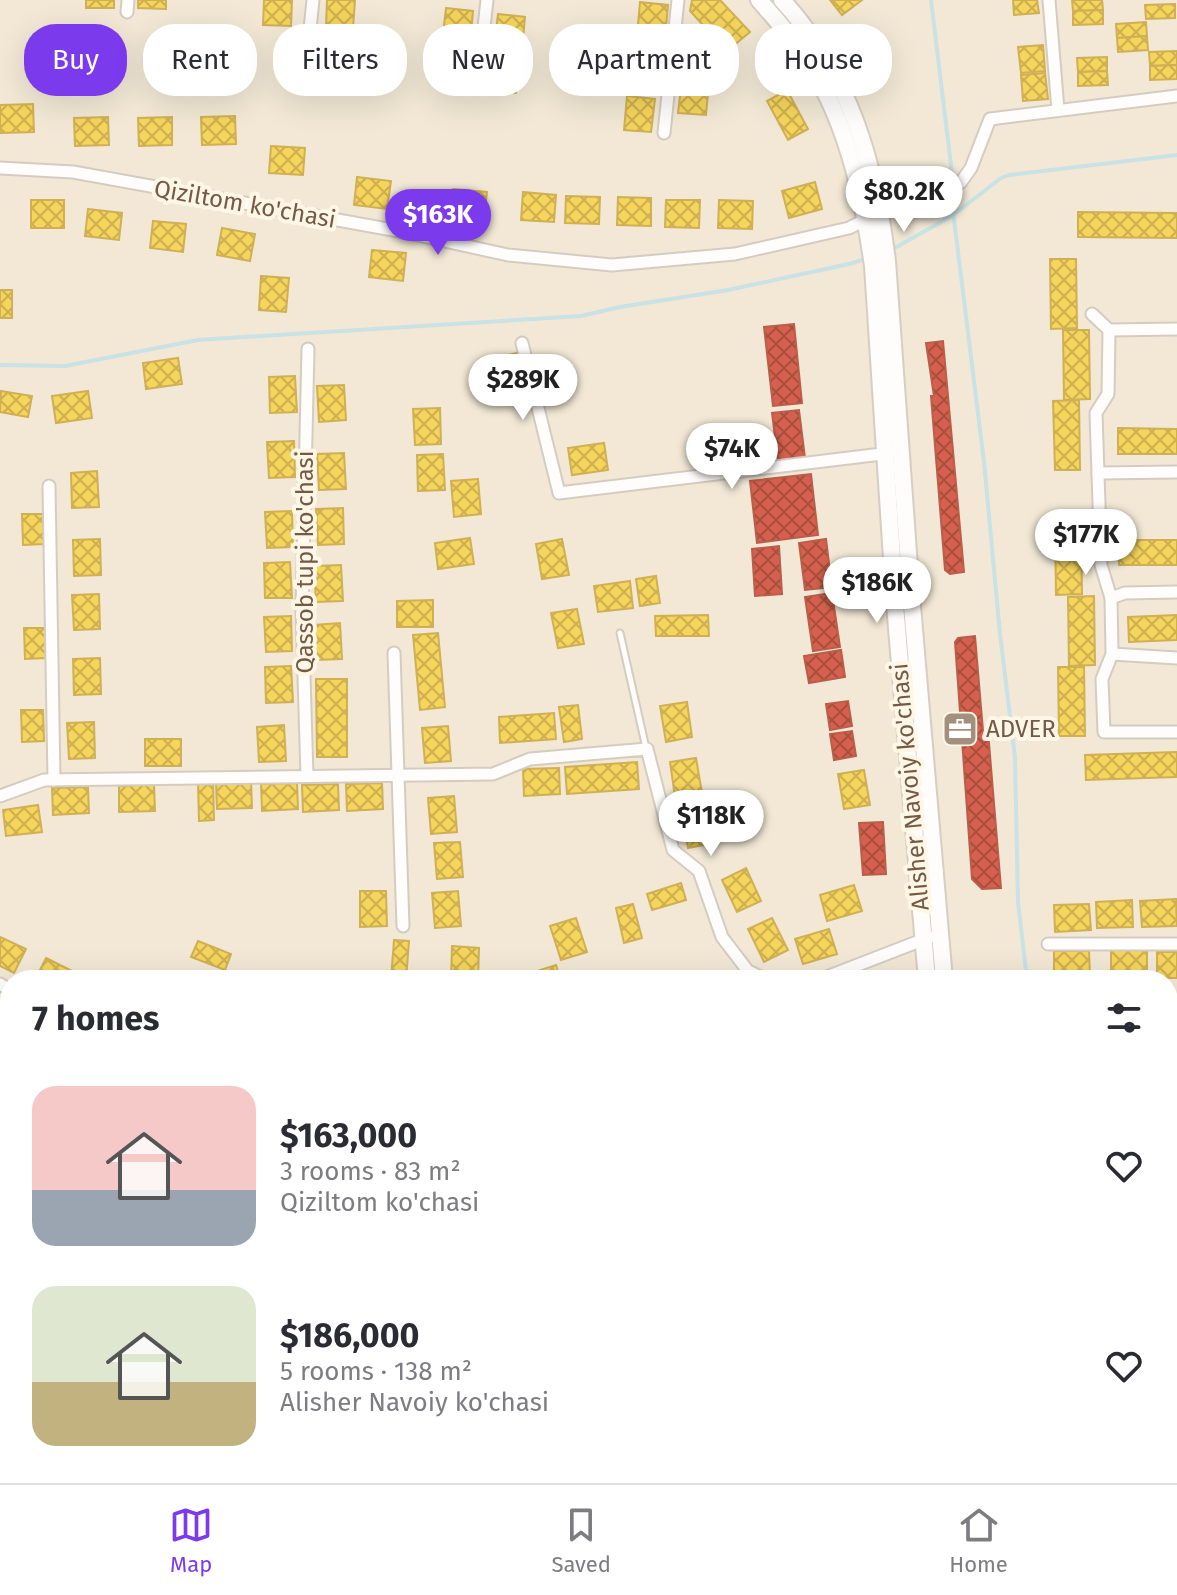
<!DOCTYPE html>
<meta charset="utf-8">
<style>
body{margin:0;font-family:"Fira Sans",sans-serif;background:#f2f2f3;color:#2b2b33;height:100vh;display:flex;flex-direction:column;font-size:30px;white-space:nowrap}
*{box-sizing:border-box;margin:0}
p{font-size:26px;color:#7c7c81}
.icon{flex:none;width:44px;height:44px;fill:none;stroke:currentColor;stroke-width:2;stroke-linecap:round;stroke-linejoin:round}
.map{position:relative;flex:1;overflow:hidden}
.details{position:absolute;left:0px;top:970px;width:1178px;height:514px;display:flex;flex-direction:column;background:#fff;border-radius:32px 32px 0 0;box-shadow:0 8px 32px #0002}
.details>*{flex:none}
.banner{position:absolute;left:24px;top:24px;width:1130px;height:72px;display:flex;gap:16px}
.price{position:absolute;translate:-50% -68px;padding:0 18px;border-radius:28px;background:#fff;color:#222;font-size:26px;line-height:52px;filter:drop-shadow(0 2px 4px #0008)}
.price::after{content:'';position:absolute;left:50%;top:48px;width:24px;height:18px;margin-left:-12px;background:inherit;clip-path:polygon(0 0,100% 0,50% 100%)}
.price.active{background:#7c3aed;color:#fff}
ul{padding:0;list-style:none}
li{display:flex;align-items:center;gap:24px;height:200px;padding:0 32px}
li span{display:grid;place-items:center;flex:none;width:224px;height:160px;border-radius:24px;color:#555}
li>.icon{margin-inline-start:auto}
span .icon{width:96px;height:96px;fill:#fffc;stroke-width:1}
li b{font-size:34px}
h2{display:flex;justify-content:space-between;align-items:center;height:96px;padding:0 32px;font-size:34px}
.pill{padding:0 28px;border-radius:32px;background:#fff;box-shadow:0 8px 32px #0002;font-size:28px;line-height:72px}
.pill.active{background:#7c3aed;color:#fff}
.dock{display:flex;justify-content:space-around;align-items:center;height:112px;border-top:2px solid #e1e1e2;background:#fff;font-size:22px;color:#7c7c81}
.dock a{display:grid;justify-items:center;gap:4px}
.dock .active{color:#7c3aed}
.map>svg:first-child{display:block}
.residential{fill:#f2e8d5;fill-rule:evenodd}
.homes{fill:url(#homes-cross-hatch);stroke:#cfb055;stroke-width:2}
.shops{fill:url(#shops-cross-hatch);stroke:#b95e4b;stroke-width:2}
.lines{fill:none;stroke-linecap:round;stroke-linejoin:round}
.stream{stroke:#c8e2e6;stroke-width:4}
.service-casing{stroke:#d5ccc1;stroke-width:9}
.minor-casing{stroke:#d5ccc1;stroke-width:15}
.tertiary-casing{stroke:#d5ccc1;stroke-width:18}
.secondary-casing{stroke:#d6cdc3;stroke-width:20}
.service{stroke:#fefdfb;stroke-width:5}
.minor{stroke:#fefdfb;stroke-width:11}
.tertiary{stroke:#fefdfb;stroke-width:14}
.secondary{stroke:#fefdfb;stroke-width:16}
.labels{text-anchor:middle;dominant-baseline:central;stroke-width:8;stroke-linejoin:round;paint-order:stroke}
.street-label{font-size:24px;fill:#745a46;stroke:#fff7e6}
.poi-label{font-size:24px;fill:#745a46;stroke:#fff7e6;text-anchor:start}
</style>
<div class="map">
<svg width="1177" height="1483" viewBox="0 0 1177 1483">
<defs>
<pattern id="homes-cross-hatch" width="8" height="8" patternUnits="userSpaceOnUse" patternTransform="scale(2)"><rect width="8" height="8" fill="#f6d55c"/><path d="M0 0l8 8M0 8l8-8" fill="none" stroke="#ccb04e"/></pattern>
<pattern id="shops-cross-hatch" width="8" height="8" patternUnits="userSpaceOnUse" patternTransform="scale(2)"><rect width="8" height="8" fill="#d6604d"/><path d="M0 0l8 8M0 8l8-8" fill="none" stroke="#a94f3f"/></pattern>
</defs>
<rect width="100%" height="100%" fill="#f6f1e6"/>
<path class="residential" d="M0 0H1177V1483H0ZM10 980H1168V1474H10Z"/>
<g class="homes">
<rect x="86" y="0" width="28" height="8"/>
<path d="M138 0H166V9L138 8Z"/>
<path d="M264 0H292L291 26 263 25Z"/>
<path d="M327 0H355L353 28 326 27Z"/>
<path d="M720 0 750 32 732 47 722 46 690 11 692 0Z"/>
<path d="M830 0H862L842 15Z"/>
<path d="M1013 0H1037L1039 13 1014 15Z"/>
<path d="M1072 0H1102L1103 10 1073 11Z"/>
<path d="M640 2 668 5 665 38 637 36Z"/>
<path d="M1175 4V18L1146 19 1145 5Z"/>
<path d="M446 8 473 11 470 44 442 42Z"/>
<path d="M1103 10V24L1073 25V11Z"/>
<path d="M498 14 525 17 522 50 494 47Z"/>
<path d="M1146 22 1147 36 1117 38 1116 24Z"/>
<path d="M1147 36 1148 50 1118 52 1117 38Z"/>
<path d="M634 43 661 46 658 79 630 77Z"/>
<path d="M1043 45 1045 71 1021 73 1018 47Z"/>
<path d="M1177 51V65L1150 66 1149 52Z"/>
<path d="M438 52 465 55 462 88 434 86Z"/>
<path d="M492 57 519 60 516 93 488 91Z"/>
<path d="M1107 57V71L1078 72 1077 58Z"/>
<path d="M1177 65V79L1150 80V66Z"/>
<path d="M1107 71 1108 85 1078 86V72Z"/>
<path d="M1045 73 1048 99 1023 101 1021 75Z"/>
<path d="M682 79 709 82 706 115 678 113Z"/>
<path d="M787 90 808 129 788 140 767 101Z"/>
<path d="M627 96 655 99 651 132 624 130Z"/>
<path d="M33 104 34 132 0 133V105Z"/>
<path d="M235 116 236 144 202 145 201 117Z"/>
<path d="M108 117 109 145 75 146 74 118Z"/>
<path d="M172 117V145L139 146 138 118Z"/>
<path d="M271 146 305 148 303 175 269 173Z"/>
<path d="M357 177 391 181 387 209 354 205Z"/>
<path d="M815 182 822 209 789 218 782 191Z"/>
<path d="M453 189 487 192 484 219 451 217Z"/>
<path d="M523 192 556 195 554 222 521 220Z"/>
<path d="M566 196 600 197 599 224 565 223Z"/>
<path d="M618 197 651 198V226L617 225Z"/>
<rect x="31" y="200" width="33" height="28"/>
<path d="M666 200H700L699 228 665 227Z"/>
<path d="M719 200 753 201 752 229 718 228Z"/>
<path d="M88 209 122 213 119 240 85 236Z"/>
<path d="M1078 212 1177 213V238L1078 237Z"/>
<path d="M153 221 186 224 183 252 150 248Z"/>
<path d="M222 228 255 234 250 261 217 255Z"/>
<path d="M372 250 406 253 403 281 369 277Z"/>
<path d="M1050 259H1076L1077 328 1051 329Z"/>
<path d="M261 276 289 278 286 312 259 310Z"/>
<rect x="0" y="290" width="12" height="28"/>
<path d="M1063 330H1089L1090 399 1064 400Z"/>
<path d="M517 353 525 388 499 394 491 359Z"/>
<path d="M178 358 182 384 146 389 143 363Z"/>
<path d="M295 376 297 412 270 413 269 377Z"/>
<path d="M344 385 346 420 319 422 317 386Z"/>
<path d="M1 391 32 396 28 417 0 412Z"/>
<path d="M88 391 92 418 56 423 52 396Z"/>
<path d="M1079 400 1080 470H1055L1053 401Z"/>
<path d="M440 408 441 444 415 445 413 409Z"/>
<path d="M1118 428 1177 429V454H1118Z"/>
<path d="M294 441 295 477 269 478 267 442Z"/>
<path d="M604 443 608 470 572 475 568 448Z"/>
<path d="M344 453 346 489 319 490 317 454Z"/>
<path d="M443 454 445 490 418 491 417 455Z"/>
<path d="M97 471 99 507 72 508 71 473Z"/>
<path d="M478 479 481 514 454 517 451 481Z"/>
<path d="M343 508 344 544 318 545 316 509Z"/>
<path d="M292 511 293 547 267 548 265 512Z"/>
<path d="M22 514H43L44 544 23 545Z"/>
<path d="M1055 525H1081L1082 594 1056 595Z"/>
<path d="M470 538 474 564 438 569 435 543Z"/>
<path d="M100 539 101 575 74 576 73 540Z"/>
<path d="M562 539 569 575 542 579 536 544Z"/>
<rect x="1119" y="540" width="58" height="25"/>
<path d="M290 562 292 598H265L264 563Z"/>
<path d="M341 565 343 601 316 602 314 566Z"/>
<path d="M656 576 660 603 640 606 636 579Z"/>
<path d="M630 581 633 608 598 612 594 586Z"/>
<path d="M99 594 100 629 74 630 72 595Z"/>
<path d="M1094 596 1095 665 1069 666 1068 597Z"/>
<path d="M433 600V627H397V601Z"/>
<path d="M577 609 584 644 558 648 551 613Z"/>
<path d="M708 615 709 636H656L655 616Z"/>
<path d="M1177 615V640L1129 642 1128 617Z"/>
<path d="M291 616 292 651 266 652 264 617Z"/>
<path d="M340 623 342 659 315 660 314 625Z"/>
<path d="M24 628H45L46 658 25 659Z"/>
<path d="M438 633 445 707 420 710 413 635Z"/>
<path d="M100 658 101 694 74 695 73 659Z"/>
<path d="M291 666 293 702 266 703 265 667Z"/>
<path d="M1058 667H1084L1085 736H1059Z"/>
<path d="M316 679H347V757H317Z"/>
<path d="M687 702 692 737 666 742 660 706Z"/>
<path d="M578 705 582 739 564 742 559 707Z"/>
<path d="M21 710H43L44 741 22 742Z"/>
<path d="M554 713 556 739 500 743 499 717Z"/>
<path d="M94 722 95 758 69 759 67 723Z"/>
<path d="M284 725 286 761 259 762 257 727Z"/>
<path d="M448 726 451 761 425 763 422 728Z"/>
<rect x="145" y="739" width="36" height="27"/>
<path d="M1177 752V777L1086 780 1085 755Z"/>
<path d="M696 758 702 793 675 797 670 762Z"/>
<path d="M637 762 639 789 567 794 565 767Z"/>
<path d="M559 768 560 794 524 796 523 769Z"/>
<path d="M864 770 870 805 844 809 838 774Z"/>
<path d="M213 781 214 820 199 821 198 782Z"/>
<path d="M251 781 252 808 217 809 216 783Z"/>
<path d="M297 783 298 809 262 811 261 784Z"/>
<path d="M382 783 383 809 347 811 346 784Z"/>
<path d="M154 784 155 811 119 812V786Z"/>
<path d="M338 784 339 810 303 812 302 785Z"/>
<path d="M88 787 89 813 53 815 52 788Z"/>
<path d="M454 796 457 832 431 834 428 798Z"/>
<path d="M38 805 42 832 6 836 3 810Z"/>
<path d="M709 808 714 843 688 848 682 813Z"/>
<path d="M460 842 463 877 437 879 434 843Z"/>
<path d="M746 868 761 901 737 912 722 880Z"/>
<path d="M681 883 686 900 652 910 647 894Z"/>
<path d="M854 885 862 911 827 921 820 895Z"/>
<path d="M360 891H386L387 926 360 927Z"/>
<path d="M458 891 461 926 435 928 432 893Z"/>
<path d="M1176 899 1177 926 1142 927 1140 901Z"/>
<path d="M1132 900 1133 927 1097 928 1096 902Z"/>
<path d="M633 904 642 938 624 943 616 908Z"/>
<path d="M1089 904 1091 930 1055 932 1054 905Z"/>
<path d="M576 918 587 952 561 960 550 926Z"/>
<path d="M772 918 788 950 764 962 748 929Z"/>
<path d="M829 929 837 954 803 964 795 939Z"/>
<path d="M0 937 26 949 14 973 0 966Z"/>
<path d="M394 940 409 941 406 980 391 979Z"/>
<path d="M198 941 231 954 225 970 191 957Z"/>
<path d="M452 946 479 948 478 980H451Z"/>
<rect x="1111" y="949" width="36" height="27"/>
<path d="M1054 951H1089L1090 977 1054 978Z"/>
<rect x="1157" y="952" width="20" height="26"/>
<path d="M46 958 78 974 75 980H35Z"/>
<path d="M556 965 561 980H523L522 976Z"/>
<path d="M0 1013 10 1018V1040L7 1046 0 1042Z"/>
<path d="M3 1313 10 1327V1338L0 1343V1314Z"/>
<path d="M1168 1440H1177V1466L1168 1467Z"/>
<path d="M184 1474H221L223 1483H186Z"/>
<path d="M661 1474V1483H625V1475Z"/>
<path d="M619 1477V1483H584L583 1479Z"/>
</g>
<g class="shops">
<path d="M794 324 802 403 773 406 764 327Z"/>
<path d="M943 341 964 572 950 574 945 570 931 396H934L926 343Z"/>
<path d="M799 410 805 458 778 461 772 413Z"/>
<path d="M811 474 818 535 757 543 750 481Z"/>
<path d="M826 539 832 587 805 590 799 543Z"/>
<path d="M779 546 782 594 755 596 752 549Z"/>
<path d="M832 593 840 647 813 651 805 597Z"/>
<path d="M975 636 983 731H988L1001 888 982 889 972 879 955 642 958 638Z"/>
<path d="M841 650 845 677 809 683 804 656Z"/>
<path d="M848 701 852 726 830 730 826 704Z"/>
<path d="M852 731 856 756 834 760 830 734Z"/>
<path d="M883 822 886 874 863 875 859 823Z"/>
<path d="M1092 1474H1113V1483H1095Z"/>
</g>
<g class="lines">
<g class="stream">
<path d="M931 0 951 165V186"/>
<path d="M951 195 984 462 1000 634 1015 757 1018 902 1027 980"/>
<path d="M891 250 952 216 1001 178 1009 175 1177 155"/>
<path d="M0 365 65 366 198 340 581 316 620 307 728 290 849 264 868 258"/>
<path d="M977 1483 980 1474"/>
</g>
<defs>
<path id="service" d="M620 633 646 748"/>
<g id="minor">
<path d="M1049 0 1058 110"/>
<path d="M127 12 128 0"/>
<path d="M310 29 313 0"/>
<path d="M478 81 487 0"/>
<path d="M664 133 678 0"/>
<path d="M0 168 73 172 404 232 508 255 612 265 735 254 849 228 881 212 938 199 961 182 971 168 990 119 1177 96"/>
<path d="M1092 314 1109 330 1108 394 1096 413 1101 565 1111 598 1112 654 1102 679 1104 732H1177"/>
<path d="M1109 330 1177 329"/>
<path d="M522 343 559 493 890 453"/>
<path d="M1098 473 1177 472"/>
<path d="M49 486 54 780"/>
<path d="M1111 598 1125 593 1177 592"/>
<path d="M394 653 403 926"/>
<path d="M1112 654 1177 658"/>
<path d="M307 776 302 609 308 349"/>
<path d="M0 796 44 780 493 774 530 759 647 749 673 850 699 871 722 937 748 971 767 980"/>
<path d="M1048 944H1177"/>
<path d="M819 980 930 937"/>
<path d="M0 984 10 990"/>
<path d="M1168 1114H1177"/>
<path d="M0 1250 10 1270"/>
<path d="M0 1295 10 1285"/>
<path d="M57 1474 59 1483"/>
<path d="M394 1474 417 1483"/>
<path d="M243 1483 266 1474"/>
<path d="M500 1483 533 1474"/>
<path d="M963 1483 965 1474"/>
</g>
<path id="tertiary" d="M1168 1412 1177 1411"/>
<g id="secondary">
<path d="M759 0C774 17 789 34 802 52 846 117 862 190 873 266L895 605 927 980"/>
<path d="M782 0C850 75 875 163 887 261L911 594 944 980"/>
<path d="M1030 1474 1033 1483"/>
<path d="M1050 1474 1053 1483"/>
</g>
</defs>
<use href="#service" class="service-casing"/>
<use href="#minor" class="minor-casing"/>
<use href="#tertiary" class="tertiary-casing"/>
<use href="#secondary" class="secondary-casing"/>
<use href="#service" class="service"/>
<use href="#minor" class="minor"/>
<use href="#tertiary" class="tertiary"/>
<use href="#secondary" class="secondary"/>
</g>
<defs>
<symbol id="office-square" viewBox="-11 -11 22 22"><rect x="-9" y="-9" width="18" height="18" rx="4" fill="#a28f7e" stroke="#fff7e6"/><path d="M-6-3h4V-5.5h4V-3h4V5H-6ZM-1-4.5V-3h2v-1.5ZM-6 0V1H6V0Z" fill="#fff"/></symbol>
</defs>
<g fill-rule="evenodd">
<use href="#office-square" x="940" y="709" width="40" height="40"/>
</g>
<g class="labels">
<g class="street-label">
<text transform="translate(245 204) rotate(10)">Qiziltom ko'chasi</text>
<text transform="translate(305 562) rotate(-90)">Qassob tupi ko'chasi</text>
<text transform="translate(910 787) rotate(-95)">Alisher Navoiy ko'chasi</text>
</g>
<g class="poi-label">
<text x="986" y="729">ADVER</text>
</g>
</g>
</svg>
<b class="price" style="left:904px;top:234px">$80.2K</b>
<b class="price active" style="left:438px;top:257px">$163K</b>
<b class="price" style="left:523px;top:422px">$289K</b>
<b class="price" style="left:732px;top:491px">$74K</b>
<b class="price" style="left:1086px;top:577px">$177K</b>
<b class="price" style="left:877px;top:625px">$186K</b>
<b class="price" style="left:711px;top:858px">$118K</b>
<div class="banner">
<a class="pill active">Buy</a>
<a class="pill">Rent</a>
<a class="pill">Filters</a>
<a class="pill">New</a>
<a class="pill">Apartment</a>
<a class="pill">House</a>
</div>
<section class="details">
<h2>7 homes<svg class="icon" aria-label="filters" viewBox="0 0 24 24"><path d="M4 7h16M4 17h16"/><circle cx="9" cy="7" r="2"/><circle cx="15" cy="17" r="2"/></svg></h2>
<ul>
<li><span style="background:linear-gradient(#f6c9c9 65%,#9aa5b1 0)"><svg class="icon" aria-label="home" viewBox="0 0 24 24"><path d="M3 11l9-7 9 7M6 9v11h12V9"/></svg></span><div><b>$163,000</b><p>3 rooms · 83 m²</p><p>Qiziltom ko'chasi</p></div><svg class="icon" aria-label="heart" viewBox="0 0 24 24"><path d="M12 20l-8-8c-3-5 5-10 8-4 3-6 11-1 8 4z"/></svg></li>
<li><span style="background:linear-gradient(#dfe7d0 60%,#c2b280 0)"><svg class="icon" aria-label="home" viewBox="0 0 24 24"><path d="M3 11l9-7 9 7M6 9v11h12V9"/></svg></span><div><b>$186,000</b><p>5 rooms · 138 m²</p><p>Alisher Navoiy ko'chasi</p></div><svg class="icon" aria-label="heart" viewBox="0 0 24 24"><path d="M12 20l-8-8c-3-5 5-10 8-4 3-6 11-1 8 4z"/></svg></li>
</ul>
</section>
</div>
<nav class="dock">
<a class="active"><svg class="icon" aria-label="map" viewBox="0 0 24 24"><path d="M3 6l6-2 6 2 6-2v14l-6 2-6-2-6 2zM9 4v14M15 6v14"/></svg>Map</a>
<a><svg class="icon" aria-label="saved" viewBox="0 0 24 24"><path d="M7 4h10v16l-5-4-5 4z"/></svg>Saved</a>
<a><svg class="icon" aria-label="home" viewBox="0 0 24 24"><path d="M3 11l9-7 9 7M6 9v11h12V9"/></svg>Home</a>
</nav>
